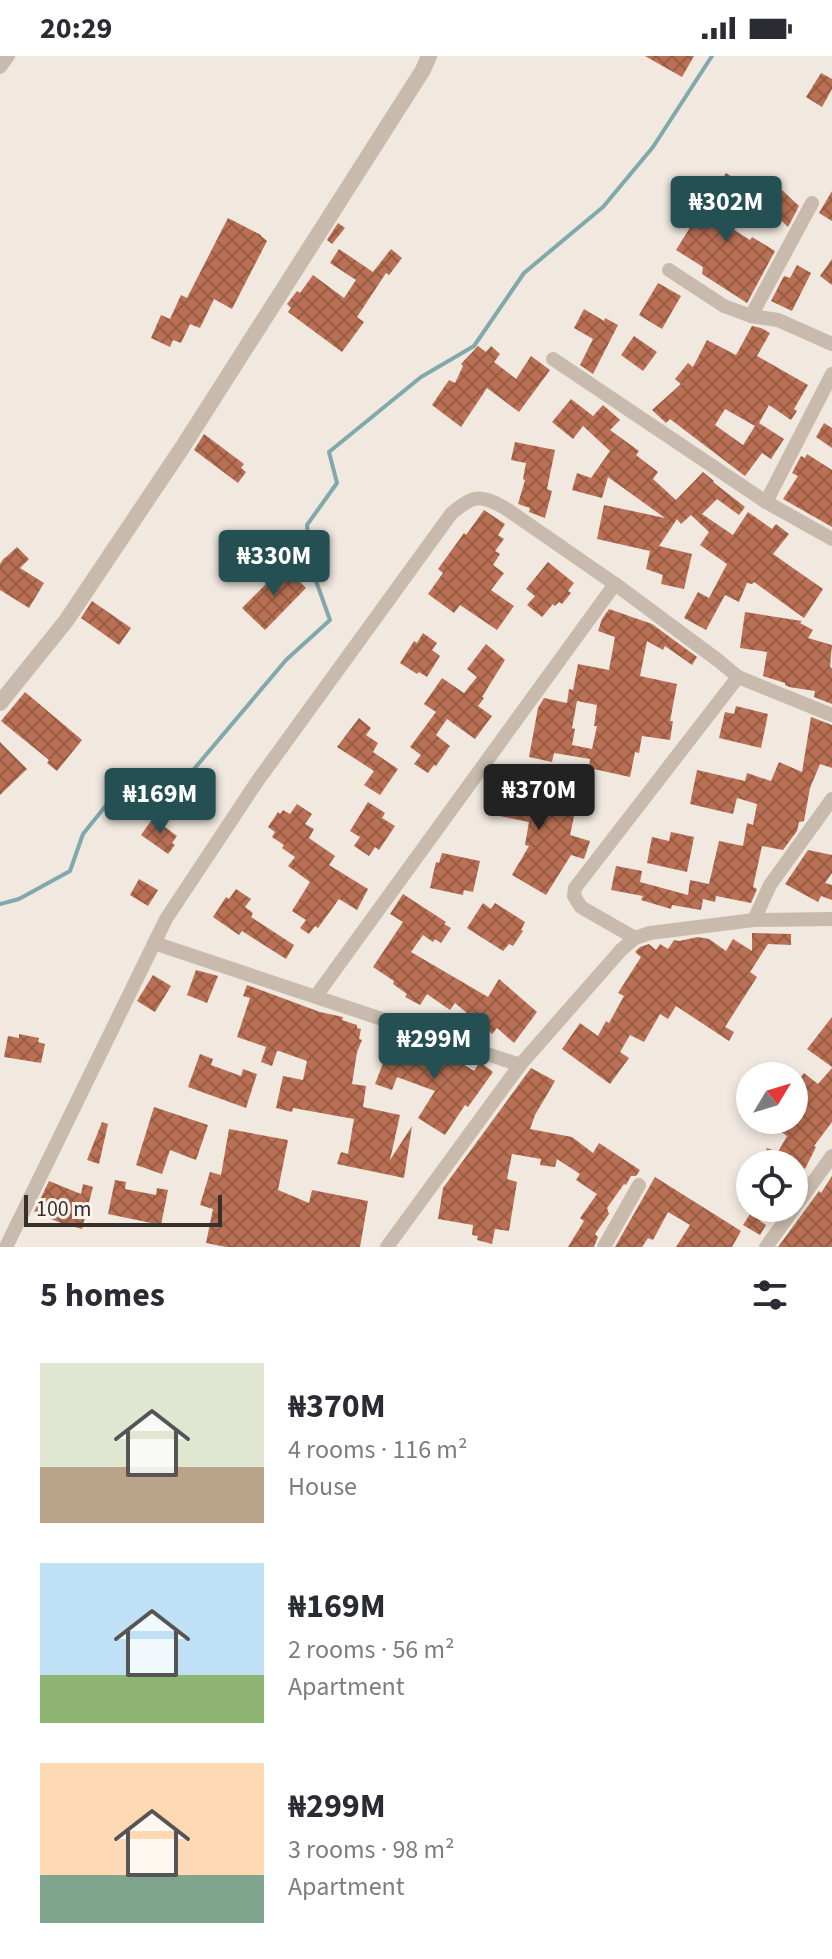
<!DOCTYPE html>
<meta charset="utf-8">
<style>
body{margin:0;font-family:"Source Sans 3",sans-serif;background:#f2f2f3;color:#2b2b33;height:100vh;display:flex;flex-direction:column;font-size:30px;white-space:nowrap}
*{box-sizing:border-box;margin:0}
p{font-size:26px;color:#7c7c81}
.icon{flex:none;width:44px;height:44px;fill:none;stroke:currentColor;stroke-width:2;stroke-linecap:round;stroke-linejoin:round}
.map{position:relative;height:1191px;overflow:hidden}
.sheet{display:flex;flex-direction:column;background:#fff;flex:1}
.sheet>*{flex:none}
.needle{width:52px;rotate:52deg}
.controls{position:absolute;left:736px;top:1006px;display:grid;gap:16px}
.controls a{display:grid;place-items:center;width:72px;height:72px;border-radius:50%;background:#fff;box-shadow:0 4px 12px #0003;font-size:40px}
.scale{position:absolute;left:24px;bottom:20px;width:198px;box-sizing:border-box;padding-left:8px;border:4px solid #372f2a;border-top:0;font-size:22px;line-height:28px;white-space:nowrap;color:#372f2a;-webkit-text-stroke:6px #f9f3ec;paint-order:stroke}
.price{position:absolute;translate:-50% -68px;padding:0 18px;border-radius:8px;background:#245054;color:#fff;font-size:26px;line-height:52px;filter:drop-shadow(0 2px 4px #0008)}
.price::after{content:'';position:absolute;left:50%;top:48px;width:24px;height:18px;margin-left:-12px;background:inherit;clip-path:polygon(0 0,100% 0,50% 100%)}
.price.active{background:#222;color:#fff}
ul{padding:0;list-style:none}
li{display:flex;align-items:center;gap:24px;height:200px;padding:0 40px}
li span{display:grid;place-items:center;flex:none;width:224px;height:160px;border-radius:0px;color:#555}
li>.icon{margin-inline-start:auto}
span .icon{width:96px;height:96px;fill:#fffc;stroke-width:1}
li b{font-size:34px}
h2{display:flex;justify-content:space-between;align-items:center;height:96px;padding:0 40px;font-size:34px}
.status{display:flex;justify-content:space-between;align-items:center;height:56px;padding:0 40px;background:#fff;direction:ltr}
.status svg{height:22px;fill:currentColor}
.map>svg:first-child{display:block}
.lines{fill:none;stroke-linecap:round;stroke-linejoin:round}
.stream{stroke:#81a8ab;stroke-width:4}
.building{fill:url(#building-cross-hatch);fill-rule:evenodd}
.minor{stroke:#c8baac;stroke-width:14}
.tertiary{stroke:#c8baac;stroke-width:16}
</style>
<div class="status"><b>20:29</b><svg viewBox="0 0 49 12"><path d="M0 12V9h3v3zM5 12V6h3v6zM10 12V3h3v9zM15 12V0h3v12zM26 1h20v11H26zM47 4h2v5h-2z"/></svg></div>
<div class="map">
<svg width="832" height="1191" viewBox="0 0 832 1191">
<defs>
<pattern id="building-cross-hatch" width="8" height="8" patternUnits="userSpaceOnUse" patternTransform="scale(2)"><rect width="8" height="8" fill="#ba7054"/><path d="M0 0l8 8M0 8l8-8" fill="none" stroke="#985c46"/></pattern>
</defs>
<rect width="100%" height="100%" fill="#f1e9e0"/>
<g class="lines">
<path class="stream" d="M0 848 19 843 70 815 83 778 108 747 126 743 148 756 178 732 286 604 330 564 311 511 307 469 337 427 329 396 421 321 474 290 524 217 603 151 653 91 712 0"/>
</g>
<g class="building">
<path d="M645 0H694L682 21Z"/>
<path d="M821 17 832 23V33L822 51 806 41Z"/>
<path d="M726 117 745 130 732 151 734 153 725 168 750 184 752 181 775 195 747 247 702 218 703 211 676 194 711 138 712 139Z"/>
<path d="M782 134 799 150 788 171 766 150Z"/>
<path d="M832 135V165L819 157Z"/>
<path d="M228 162 261 179V180L267 185 232 253 214 243 200 272 190 268 181 287 173 284 170 291 151 282 161 259 170 263 181 239 187 242Z"/>
<path d="M338 167 345 172 332 188 327 184Z"/>
<path d="M339 193 373 216 391 193 402 202 389 219 386 217 357 261 364 266 342 296 288 256 291 252 287 248 297 235 300 237 313 219 344 242 356 224 330 207Z"/>
<path d="M832 203V229L820 220Z"/>
<path d="M797 209 811 217 792 255 771 245 784 220 790 222Z"/>
<path d="M658 227 681 240 662 273 639 259Z"/>
<path d="M584 253 604 265 605 262 618 269 593 318 580 309 593 283 574 272Z"/>
<path d="M752 270 761 272 770 277 757 300 808 329 794 353 797 355 791 364 769 349 759 367 784 383 771 403 762 397 745 420 670 363 666 367 652 354 681 328 675 323 688 307 693 311 707 284 736 299ZM725 353 755 370 743 389 715 369Z"/>
<path d="M634 280 657 296 643 315 621 299Z"/>
<path d="M478 290 486 296 491 290 500 298 494 306 516 323 531 300 550 314 519 356 487 332 461 371 432 349 449 324 455 327 463 310 461 308Z"/>
<path d="M571 343 593 360 603 349 620 364 610 374 639 395 636 399 658 416 653 423 676 444 703 416 714 425 713 426 745 451 739 459 717 443 702 458 733 479 748 456 772 473 776 468 789 478 773 498 823 533 804 562 754 526 752 528 747 527 739 546 725 539 706 574 684 562 698 536 709 542 727 508 700 489 709 476 691 459 681 468 677 463 659 490 692 498 684 533 661 528 663 519 646 513 650 495 597 483 604 449 665 462 608 421 602 442 572 434 577 417 591 422 610 395 583 370 573 383 552 366Z"/>
<path d="M824 367 832 372V392L816 381Z"/>
<path d="M204 378 244 408 241 412 246 416 238 427 194 394Z"/>
<path d="M515 386 555 394 547 433 552 435 545 462 529 456 530 452 518 448 525 424 523 423 526 407 511 404Z"/>
<path d="M807 398 832 414V471L783 443 798 420 792 417 801 400 805 402Z"/>
<path d="M484 454 505 468 498 479 504 483 495 495 500 498 493 509 504 517 491 534 514 550 497 574 460 549 454 557 428 538 443 517 438 513 464 477 466 479Z"/>
<path d="M17 491 29 503 20 512 44 527 29 552 0 534V508L4 502H5Z"/>
<path d="M548 506 574 527 568 535 571 537 562 548 559 546 555 550 553 548 542 561 527 549 535 540 526 533Z"/>
<path d="M284 510 306 532 265 574 242 552Z"/>
<path d="M92 545 131 572 119 589 81 562Z"/>
<path d="M609 553 652 568 697 601 692 609 665 590 663 594 647 585 640 620 677 628 670 665H673L670 684 642 680 639 697 635 696 630 721 589 712 590 703 554 697 552 706 529 701 538 652 544 642 567 647 569 633 573 634 578 608 609 614 615 581 598 575 602 563ZM577 645 597 649 594 670H597L592 693 572 689 575 673 572 672Z"/>
<path d="M745 556 802 565 800 567 813 574 808 582 832 589 830 611 832 612V648L814 641 815 635 789 631 785 629V627L763 620 767 596 740 592Z"/>
<path d="M423 577 437 587 432 594 440 600 427 621 419 616 417 618 400 607 414 585 417 587Z"/>
<path d="M486 588 505 604 482 641 484 642 478 650 492 660 475 683 447 663 436 679 450 690 436 710 434 709 428 717 414 708 421 699 410 691 436 656 424 648 442 622 464 637 477 621 467 613Z"/>
<path d="M25 636 82 684 57 715 47 707 49 704 1 665Z"/>
<path d="M736 650 768 658 761 692 719 682 725 656 734 658Z"/>
<path d="M811 661 832 669V712L820 708 810 732 804 765 799 766 797 775 783 794 762 790 753 831 757 833 751 847 716 840 715 846 703 843 701 854 672 849 671 853 641 844 643 840 611 834 616 810 642 815 640 826 688 839 690 824 709 828 719 785 743 790 747 767 753 769 757 748 737 742 733 758 690 748 697 714 745 725 747 717 771 725 779 706 802 716Z"/>
<path d="M359 662 371 672 366 679 378 687 373 696 398 713 380 739 364 729 374 715 337 691Z"/>
<path d="M0 686 27 713 0 739Z"/>
<path d="M495 723 565 742 562 753 575 756 570 779 590 785 584 803 571 799 546 839 512 819 529 790 525 789 529 766 485 757 489 736H492Z"/>
<path d="M368 746 385 757 382 762 395 770 379 794 375 791 369 800 354 790 360 781 350 775Z"/>
<path d="M297 748 312 758 305 768 314 773 309 782 335 800 329 809 368 833 357 854 339 843 318 872 315 870 309 878 300 872 306 864 292 855 310 826 288 810 295 801 282 792 284 789 272 781 275 776 268 771 278 756 280 758 283 754 290 758Z"/>
<path d="M153 762 177 780 172 787 175 789 168 798 141 779Z"/>
<path d="M671 776 694 781 687 816 647 807 652 781 669 785Z"/>
<path d="M808 794 832 799V817L825 827 832 829V844L821 840 818 846 785 828Z"/>
<path d="M442 797 480 805 473 836 464 834 463 839 430 832 436 806 439 807Z"/>
<path d="M139 823 158 834 148 850 130 839Z"/>
<path d="M236 833 251 843 245 851 253 857 251 861 294 889 286 903 242 875 239 879 213 861 226 841 229 843Z"/>
<path d="M403 838 446 866 444 868 451 872 441 887 435 883 433 886 423 879 411 896 488 941 499 923 537 956 514 987 497 972 492 978 455 947 450 954 427 938 420 949 405 941 407 938 393 928 394 925 373 911 403 866 390 858Z"/>
<path d="M483 847 491 853 495 847 525 866 521 874 523 875 513 890 509 888 503 895 467 872Z"/>
<path d="M752 877 791 878V889L768 888 750 916 757 921 725 971 734 976 729 985 676 950 668 963 660 958 644 986 630 979 620 996 629 1002 610 1028 562 993 580 967 598 980 606 965 609 967 624 940 618 937 641 901 635 896 640 891 649 888 656 894 660 888 668 893 674 884 679 885 698 881 709 883 726 895 733 883 752 895Z"/>
<path d="M196 914 218 920 207 947 187 939Z"/>
<path d="M153 919 171 930 155 956 137 945Z"/>
<path d="M247 929 320 956 343 961 342 964 357 969V972L361 973 359 983 362 984 357 996 352 1028 366 1030 363 1051 400 1059 390 1104 412 1070 404 1122 337 1108 341 1096 348 1098 354 1063 293 1052 292 1056 276 1052 283 1020 303 1024 307 1005 279 995H277L272 1010 261 1006 266 991 237 981 250 942 243 940Z"/>
<path d="M832 961V1011L807 993Z"/>
<path d="M19 978 39 982 38 986 45 988 41 1007 4 1001 8 980 19 982Z"/>
<path d="M394 979 406 983 405 987 443 1002 445 997 474 1015 480 1006 493 1016 468 1051 465 1049 445 1079 418 1062 435 1035 397 1021 392 1034 375 1028Z"/>
<path d="M200 998 213 1003 211 1009 241 1020 243 1013 257 1018 246 1052 188 1031Z"/>
<path d="M531 1012 555 1025 535 1059 530 1073 572 1081 593 1097 599 1087 640 1114 636 1120H631L626 1129 624 1128 607 1152 609 1158 595 1178 598 1181 594 1191H568L584 1165 580 1162 597 1138 576 1124 580 1118 557 1103 555 1111 540 1109 541 1103 512 1098 507 1123 517 1126 509 1175 495 1173 492 1188 477 1184 478 1180 472 1179 473 1169 438 1163 443 1132Z"/>
<path d="M832 1012V1066L814 1090 816 1091 805 1113 802 1111 794 1123V1108H767L762 1105 767 1092 778 1096 787 1080 774 1071 778 1064H794V1030L804 1017 818 1028Z"/>
<path d="M154 1051 208 1069 196 1104 170 1094 162 1118 136 1109Z"/>
<path d="M102 1066 108 1068 99 1108 87 1104Z"/>
<path d="M229 1073 288 1084 278 1134 309 1147 312 1134 368 1145 360 1191H226L206 1187 213 1153 200 1149 210 1116 221 1119Z"/>
<path d="M832 1120V1191H778L819 1135 821 1137Z"/>
<path d="M655 1121 741 1175 732 1191H676L690 1169 668 1156 653 1184 648 1182 642 1191H615Z"/>
<path d="M115 1124 126 1126 125 1133 156 1139 157 1132 168 1134 161 1169 108 1158Z"/>
<path d="M49 1125 81 1138 83 1128 93 1131 82 1173 61 1167 34 1156Z"/>
<path d="M754 1152H769L760 1165 766 1169 760 1179 743 1169Z"/>
</g>
<g class="lines">
<g class="minor">
<path d="M0 11 8 0"/>
<path d="M669 214 724 250 751 260 778 264 832 288"/>
<path d="M751 260 812 147"/>
<path d="M553 303 766 446 832 483"/>
<path d="M766 446 832 318"/>
<path d="M754 864 770 829 832 743"/>
<path d="M635 882 581 851 574 840 575 832 738 621"/>
<path d="M154 887 520 1009"/>
<path d="M316 940 615 528"/>
<path d="M6 1191 166 863 256 727 451 458C472 439 481 438 505 452L615 528 719 605 738 621 832 659"/>
<path d="M387 1191 520 1009 621 894 635 882 650 877 754 864 832 863"/>
<path d="M604 1191 639 1129"/>
<path d="M766 1191 832 1100"/>
</g>
<path class="tertiary" d="M0 647 66 565 182 392 423 14 429 0"/>
</g>
</svg>
<div class="controls">
<a><svg class="needle" viewBox="-14 -14 28 28"><path d="M0-13l5 13h-10z" fill="#e53935"/><path d="M0 13l5-13h-10z" fill="#7c7c81"/></svg></a>
<a><svg class="icon" aria-label="locate" viewBox="0 0 24 24"><circle cx="12" cy="12" r="6"/><path d="M12 2v4M12 18v4M2 12h4M18 12h4"/></svg></a>
</div>
<div class="scale">100 m</div>
<b class="price" style="left:726px;top:188px">₦302M</b>
<b class="price" style="left:274px;top:542px">₦330M</b>
<b class="price active" style="left:539px;top:776px">₦370M</b>
<b class="price" style="left:160px;top:780px">₦169M</b>
<b class="price" style="left:434px;top:1025px">₦299M</b>
</div>
<section class="sheet">
<h2>5 homes<svg class="icon" aria-label="filters" viewBox="0 0 24 24"><path d="M4 7h16M4 17h16"/><circle cx="9" cy="7" r="2"/><circle cx="15" cy="17" r="2"/></svg></h2>
<ul>
<li><span style="background:linear-gradient(#dfe7d0 65%,#b9a48a 0)"><svg class="icon" aria-label="home" viewBox="0 0 24 24"><path d="M3 11l9-7 9 7M6 9v11h12V9"/></svg></span><div><b>₦370M</b><p>4 rooms · 116 m²</p><p>House</p></div></li>
<li><span style="background:linear-gradient(#bfe0f5 70%,#8fb573 0)"><svg class="icon" aria-label="home" viewBox="0 0 24 24"><path d="M3 11l9-7 9 7M6 9v11h12V9"/></svg></span><div><b>₦169M</b><p>2 rooms · 56 m²</p><p>Apartment</p></div></li>
<li><span style="background:linear-gradient(#ffd9b3 70%,#7fa58c 0)"><svg class="icon" aria-label="home" viewBox="0 0 24 24"><path d="M3 11l9-7 9 7M6 9v11h12V9"/></svg></span><div><b>₦299M</b><p>3 rooms · 98 m²</p><p>Apartment</p></div></li>
</ul>
</section>
